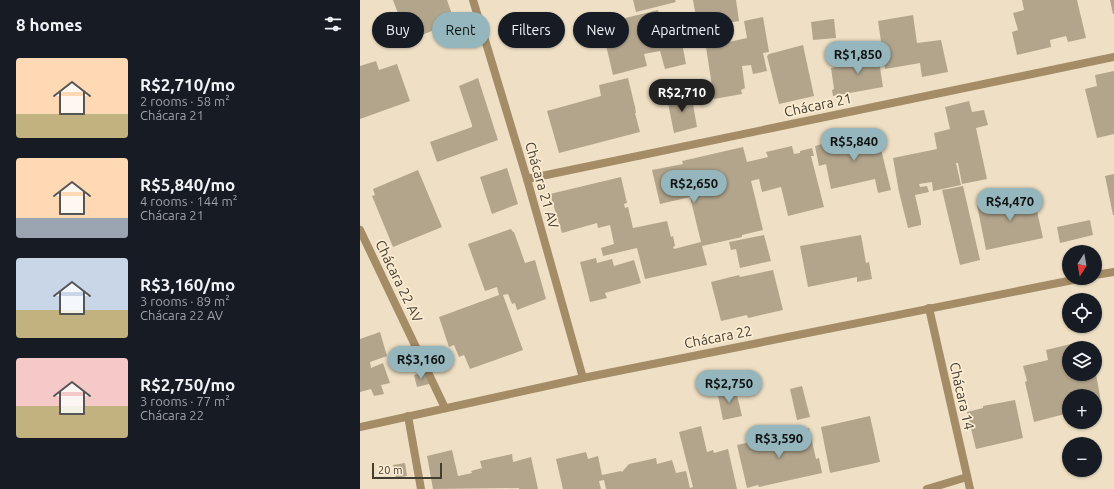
<!DOCTYPE html>
<meta charset="utf-8">
<style>
body{margin:0;font-family:Ubuntu,sans-serif;background:#20242c;color:#f1f3f6;height:100vh;display:flex;flex-direction:column;font-size:15px;white-space:nowrap}
*{box-sizing:border-box;margin:0}
p{font-size:13px;color:#9ea1a6}
.icon{flex:none;width:22px;height:22px;fill:none;stroke:currentColor;stroke-width:2;stroke-linecap:round;stroke-linejoin:round}
.map{position:relative;flex:1;overflow:hidden}
.side{display:flex;flex-direction:column;background:#171b24;width:360px}
.side>*{flex:none}
.banner{position:absolute;left:12px;top:12px;width:380px;height:36px;display:flex;gap:8px}
.needle{width:26px;rotate:191deg}
.tools{position:absolute;left:702px;top:245px;display:grid;gap:8px}
.tools a{display:grid;place-items:center;width:40px;height:40px;border-radius:50%;background:#171b24;box-shadow:0 1px 3px #0004;font-size:20px}
.scale{position:absolute;left:12px;bottom:10px;width:70px;box-sizing:border-box;padding-left:4px;border:2px solid #423c31;border-top:0;font-size:11px;line-height:14px;white-space:nowrap;color:#423c31;-webkit-text-stroke:3px #fbecd2;paint-order:stroke}
.price{position:absolute;translate:-50% -34px;padding:0 9px;border-radius:14px;background:#94b6bc;color:#111;font-size:13px;line-height:26px;filter:drop-shadow(0 1px 2px #0008)}
.price::after{content:'';position:absolute;left:50%;top:24px;width:12px;height:9px;margin-left:-6px;background:inherit;clip-path:polygon(0 0,100% 0,50% 100%)}
.price.selected{background:#222;color:#fff}
ul{padding:0;list-style:none}
li{display:flex;align-items:center;gap:12px;height:100px;padding:0 16px}
li span{display:grid;place-items:center;flex:none;width:112px;height:80px;border-radius:4px;color:#555}
li>.icon{margin-inline-start:auto}
span .icon{width:48px;height:48px;fill:#fffc;stroke-width:1}
li b{font-size:17px}
h2{display:flex;justify-content:space-between;align-items:center;height:48px;padding:0 16px;font-size:17px}
.chip{padding:0 14px;border-radius:18px;background:#171b24;box-shadow:0 1px 3px #0004;font-size:14px;line-height:36px}
.chip.selected{background:#94b6bc;color:#111}
main{display:flex;flex:1;min-height:0}
.map>svg:first-child{display:block}
.building{fill:#b3a58c}
.lines{fill:none;stroke-linecap:round;stroke-linejoin:round}
.service{stroke:#a38c66;stroke-width:8}
.minor{stroke:#a38c66;stroke-width:8}
.labels{text-anchor:middle;dominant-baseline:central;stroke-width:3.5;stroke-linejoin:round;paint-order:stroke}
.street-label{font-size:14px;fill:#423c31;stroke:#fbecd2}
</style>
<main>
<section class="side">
<h2>8 homes<svg class="icon" aria-label="filters" viewBox="0 0 24 24"><path d="M4 7h16M4 17h16"/><circle cx="9" cy="7" r="2"/><circle cx="15" cy="17" r="2"/></svg></h2>
<ul>
<li><span style="background:linear-gradient(#ffd9b3 70%,#c2b280 0)"><svg class="icon" aria-label="home" viewBox="0 0 24 24"><path d="M3 11l9-7 9 7M6 9v11h12V9"/></svg></span><div><b>R$2,710/mo</b><p>2 rooms · 58 m²</p><p>Chácara 21</p></div></li>
<li><span style="background:linear-gradient(#ffd9b3 75%,#9aa5b1 0)"><svg class="icon" aria-label="home" viewBox="0 0 24 24"><path d="M3 11l9-7 9 7M6 9v11h12V9"/></svg></span><div><b>R$5,840/mo</b><p>4 rooms · 144 m²</p><p>Chácara 21</p></div></li>
<li><span style="background:linear-gradient(#c9d6e8 65%,#c2b280 0)"><svg class="icon" aria-label="home" viewBox="0 0 24 24"><path d="M3 11l9-7 9 7M6 9v11h12V9"/></svg></span><div><b>R$3,160/mo</b><p>3 rooms · 89 m²</p><p>Chácara 22 AV</p></div></li>
<li><span style="background:linear-gradient(#f6c9c9 60%,#c2b280 0)"><svg class="icon" aria-label="home" viewBox="0 0 24 24"><path d="M3 11l9-7 9 7M6 9v11h12V9"/></svg></span><div><b>R$2,750/mo</b><p>3 rooms · 77 m²</p><p>Chácara 22</p></div></li>
</ul>
</section>
<div class="map">
<svg width="754" height="489" viewBox="0 0 754 489">
<rect width="100%" height="100%" fill="#eedfc5"/>
<g class="building">
<path d="M33 0H87L94 20 79 26 80 28 48 40Z"/>
<path d="M273 0H315L316 2 276 12Z"/>
<path d="M333 0H376L379 21 338 28Z"/>
<path d="M662 0H717L726 38 708 42 706 36 690 40 691 47 657 55 652 32 658 30 653 13 664 10Z"/>
<path d="M750 0H754V14H753Z"/>
<path d="M298 10 301 21 317 17 326 64 305 69 300 51 284 54 287 66 253 75 241 24Z"/>
<path d="M553 15 557 43 581 40 588 72 562 77 560 63 525 69 518 21Z"/>
<path d="M403 17 409 52 403 53 407 71 393 74 391 65 382 66 385 88 381 90 382 94 354 99 346 47 387 38 384 21Z"/>
<path d="M472 19H474L476 38 453 40 451 22Z"/>
<path d="M443 45 454 96 419 104 407 56 409 54Z"/>
<path d="M517 48 523 87 473 96 472 90 474 89 471 68 501 62 499 52Z"/>
<path d="M16 61 19 70 37 64 50 101 0 119V66Z"/>
<path d="M754 71V134L737 138 725 89 737 86 735 75Z"/>
<path d="M118 78 138 140 77 162 70 142 112 127V125L99 86Z"/>
<path d="M268 78 275 107 276 113H275L280 132 199 153 187 111 241 96 239 85Z"/>
<path d="M331 93 337 127 314 133 307 98Z"/>
<path d="M609 101 612 112 624 110 628 125 616 128 627 179 602 184 598 163H596L601 185 573 191 572 182 559 184 560 187 567 186 569 192 555 195 561 221V225L548 228 539 192 533 158 577 149 574 133 590 129 585 107Z"/>
<path d="M517 133 531 190 518 193 515 179 471 189 466 164 459 166 455 146 487 137 489 144 503 141 501 136Z"/>
<path d="M432 146 434 154 440 153V151L452 148 454 156H451L464 207 428 216 421 187 402 192 399 179 391 181 403 230 382 235V237L342 246 347 265 285 279 277 248 243 256 241 248 254 244 250 225 238 228 237 223 202 233 190 194 261 177 267 203 264 204 265 208 268 207 273 228 307 221 311 237 313 236 315 246 313 247 314 249 341 242 330 197 300 204 292 170 323 164 322 161 383 147 387 162 408 157 406 152Z"/>
<path d="M147 168 158 204 132 214 120 177Z"/>
<path d="M58 170 82 227 33 247 12 196 15 195 13 189Z"/>
<path d="M754 174V215H753L745 176Z"/>
<path d="M603 186 620 260 600 265 582 190Z"/>
<path d="M673 193 683 238 626 250 617 205Z"/>
<path d="M730 220 733 235 700 243 697 227Z"/>
<path d="M151 229 153 232H154L165 263 175 260 186 299 157 310 155 303 152 304 148 294 143 295 163 350 110 369 104 355 99 357 94 345 89 347 79 317 139 295 137 287 125 291 108 244Z"/>
<path d="M404 235 411 261 380 268 376 249 371 250 369 242Z"/>
<path d="M501 235 506 263 509 262 512 279 497 282V277L448 287 440 246Z"/>
<path d="M236 258 237 263 252 259 254 266 274 260 281 283 245 293 247 298 230 302 220 262Z"/>
<path d="M413 270 423 310 388 318 387 315 361 321 351 282 379 275 380 277Z"/>
<path d="M20 332 27 356 10 362 11 368 23 363 30 383 21 385 24 394 14 396 11 389 0 392V339Z"/>
<path d="M719 342 720 348H709V374H736L741 402 735 404V396H709V413L674 422 665 382 667 381 663 366 688 360 686 350Z"/>
<path d="M65 372 69 384 57 387 54 375Z"/>
<path d="M442 386 450 417 437 420 430 389Z"/>
<path d="M375 387 382 416 363 420 357 391Z"/>
<path d="M655 400 663 438 616 449 607 412 623 408V406Z"/>
<path d="M510 416 520 462 470 473 461 427Z"/>
<path d="M341 426 347 452 353 450 354 453 368 449 377 489H246L244 480 239 481 241 489H203L196 459 226 452 228 459 238 456 242 475 261 471 262 472 269 464 283 461 296 458 297 464 312 460 316 473 326 471 330 488 333 487 319 432Z"/>
<path d="M449 428 456 459 459 458 462 473 399 487 398 485 387 488 377 445 404 439V441L422 437 421 434Z"/>
<path d="M92 450 98 476 112 473 111 471 122 468 120 461 152 454 153 462 171 457 178 489H159V488L73 489 67 456Z"/>
<path d="M45 463 47 476 36 478 33 465Z"/>
</g>
<g class="lines">
<path class="service" d="M567 489 607 477"/>
<g class="minor">
<path d="M113 0 167 179 223 378"/>
<path d="M167 179 754 57"/>
<path d="M0 230 85 408"/>
<path d="M735 275 754 272"/>
<path d="M569 308 610 489"/>
<path d="M48 416 61 489"/>
<path d="M0 427 223 378 723 278"/>
</g>
</g>
<g class="labels">
<g class="street-label">
<text transform="translate(458 105) rotate(-12)">Chácara 21</text>
<text transform="translate(182 185) rotate(74)">Chácara 21 AV</text>
<text transform="translate(39 281) rotate(64)">Chácara 22 AV</text>
<text transform="translate(358 337) rotate(-11)">Chácara 22</text>
<text transform="translate(602 396) rotate(77)">Chácara 14</text>
</g>
</g>
</svg>
<div class="tools">
<a><svg class="needle" viewBox="-14 -14 28 28"><path d="M0-13l5 13h-10z" fill="#e53935"/><path d="M0 13l5-13h-10z" fill="#9ea1a6"/></svg></a>
<a><svg class="icon" aria-label="locate" viewBox="0 0 24 24"><circle cx="12" cy="12" r="6"/><path d="M12 2v4M12 18v4M2 12h4M18 12h4"/></svg></a>
<a><svg class="icon" aria-label="layers" viewBox="0 0 24 24"><path d="M12 4l9 5-9 5-9-5zM3 14l9 5 9-5"/></svg></a>
<a>+</a>
<a>−</a>
</div>
<div class="scale">20 m</div>
<b class="price" style="left:498px;top:75px">R$1,850</b>
<b class="price selected" style="left:322px;top:113px">R$2,710</b>
<b class="price" style="left:494px;top:162px">R$5,840</b>
<b class="price" style="left:334px;top:204px">R$2,650</b>
<b class="price" style="left:650px;top:222px">R$4,470</b>
<b class="price" style="left:61px;top:380px">R$3,160</b>
<b class="price" style="left:369px;top:404px">R$2,750</b>
<b class="price" style="left:419px;top:459px">R$3,590</b>
<div class="banner">
<a class="chip">Buy</a>
<a class="chip selected">Rent</a>
<a class="chip">Filters</a>
<a class="chip">New</a>
<a class="chip">Apartment</a>
</div>
</div>
</main>
